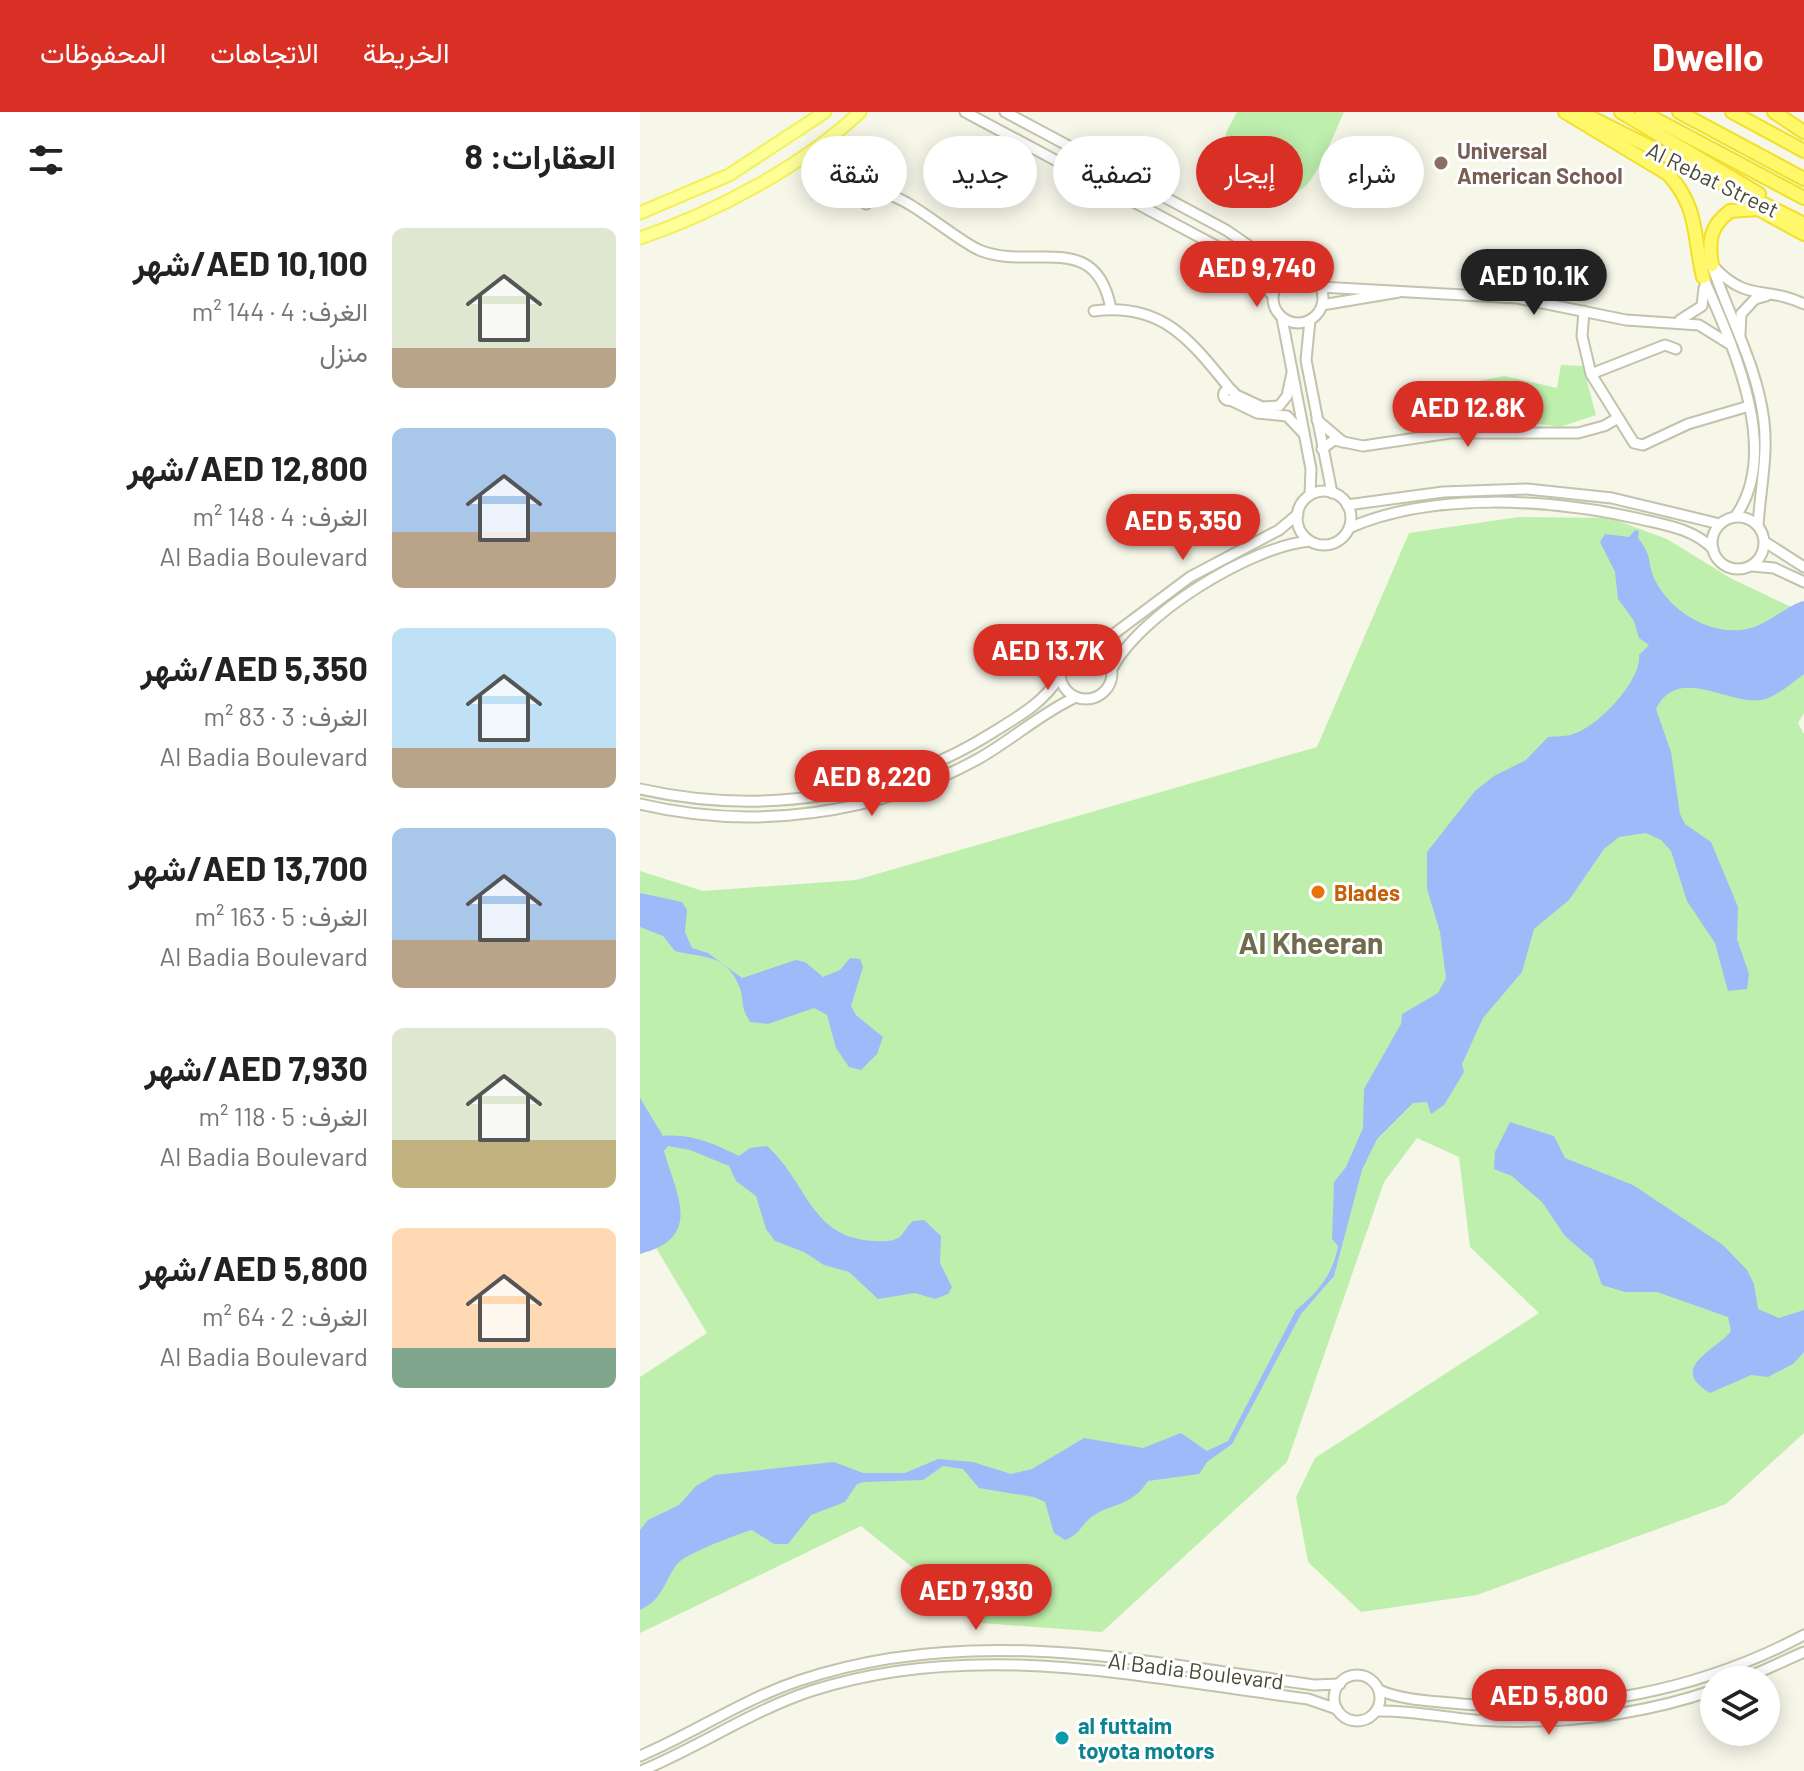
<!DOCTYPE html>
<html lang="ar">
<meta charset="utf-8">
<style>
body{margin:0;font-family:Barlow,Vazirmatn,sans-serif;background:#f2f2f2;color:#222;direction:rtl;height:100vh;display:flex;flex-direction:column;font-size:30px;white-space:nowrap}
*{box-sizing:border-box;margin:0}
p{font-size:26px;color:#767676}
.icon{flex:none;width:44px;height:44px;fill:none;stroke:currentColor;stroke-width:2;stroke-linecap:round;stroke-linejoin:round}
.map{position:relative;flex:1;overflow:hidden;direction:ltr}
.details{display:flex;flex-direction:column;background:#fff;width:640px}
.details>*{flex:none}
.top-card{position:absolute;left:24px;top:24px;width:760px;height:72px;direction:rtl;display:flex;gap:16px}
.tools{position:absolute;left:1060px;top:1554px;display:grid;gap:16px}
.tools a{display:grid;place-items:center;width:80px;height:80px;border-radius:50%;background:#fff;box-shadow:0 4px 20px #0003;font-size:40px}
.price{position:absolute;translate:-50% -68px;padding:0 18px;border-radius:28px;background:#d93025;color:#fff;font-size:26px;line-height:52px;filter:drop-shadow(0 2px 4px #0008)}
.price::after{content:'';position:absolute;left:50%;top:48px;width:24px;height:18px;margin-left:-12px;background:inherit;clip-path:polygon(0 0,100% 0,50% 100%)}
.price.selected{background:#222;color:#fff}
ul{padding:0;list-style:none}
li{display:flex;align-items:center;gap:24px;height:200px;padding:0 24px}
li span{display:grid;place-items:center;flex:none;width:224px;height:160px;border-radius:12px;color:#555}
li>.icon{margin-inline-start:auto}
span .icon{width:96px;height:96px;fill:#fffc;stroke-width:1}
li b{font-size:34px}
h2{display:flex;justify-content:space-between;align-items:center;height:96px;padding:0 24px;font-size:34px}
.chip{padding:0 28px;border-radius:36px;background:#fff;box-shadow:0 4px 20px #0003;font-size:28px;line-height:72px}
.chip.selected{background:#d93025;color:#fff}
header{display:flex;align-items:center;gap:48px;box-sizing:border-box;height:112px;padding:0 40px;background:#d93025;color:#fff}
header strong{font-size:38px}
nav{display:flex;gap:44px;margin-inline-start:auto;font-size:28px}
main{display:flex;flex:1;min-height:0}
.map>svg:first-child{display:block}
.green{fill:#beefad}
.water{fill:#9fbaf9}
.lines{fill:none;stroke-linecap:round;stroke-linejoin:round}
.minor-casing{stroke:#c3c2aa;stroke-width:13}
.major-casing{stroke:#f2f05b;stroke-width:15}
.highway-casing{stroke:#f0e029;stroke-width:16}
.minor{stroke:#fff;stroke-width:9}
.major{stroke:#ffff98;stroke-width:11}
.highway{stroke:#fff86a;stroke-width:12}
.education-dot{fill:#8d6e63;stroke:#fff;stroke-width:3}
.food-dot{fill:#e8710a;stroke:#fff;stroke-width:3}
.culture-dot{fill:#0f9aa8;stroke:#fff;stroke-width:3}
.labels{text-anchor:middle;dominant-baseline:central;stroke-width:6;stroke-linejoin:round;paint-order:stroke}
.education-label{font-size:22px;font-weight:bold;fill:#785e54;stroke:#fff;text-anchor:start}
.street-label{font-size:22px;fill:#4b4936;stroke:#fff}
.food-label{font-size:22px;font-weight:bold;fill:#c56008;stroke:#fff;text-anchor:start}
.culture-label{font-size:22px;font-weight:bold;fill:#0d838f;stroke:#fff;text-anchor:start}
.district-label{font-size:30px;font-weight:bold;fill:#6f6b4c;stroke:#fff}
</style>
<header>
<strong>Dwello</strong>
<nav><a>الخريطة</a><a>الاتجاهات</a><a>المحفوظات</a></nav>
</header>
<main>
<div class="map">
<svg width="1164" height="1659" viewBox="0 0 1164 1659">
<rect width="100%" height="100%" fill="#f6f6e9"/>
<g class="green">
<path d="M597 0H704C695 19 678 66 662 77 626 101 573 65 586 22 588 15 594 7 597 0Z"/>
<path d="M921 253 943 254 956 303 920 315 866 307 810 317 803 276 864 264 917 276Z"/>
<path d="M879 405 970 406 1027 427 1092 467 1164 501V601L1158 611 1164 622V1321L1086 1392 837 1483 721 1500 668 1450 656 1385 675 1346 899 1201 830 1135 819 1045 777 1026 744 1070 647 1350 462 1520 342 1511 221 1414 0 1521V1265L67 1221 0 1109V759L63 779 216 768 677 635 769 421Z"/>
</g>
<g class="water">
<path d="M995 418 999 419 998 426C1014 446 1006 451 1016 470 1033 502 1075 526 1111 516 1129 511 1151 491 1164 489V562C1152 571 1135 586 1121 588 1088 593 1038 552 1016 597L1031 640 1040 702 1045 712 1071 730 1098 795 1097 827 1109 862 1107 877 1088 879 1075 831 1047 789 1031 739 1021 728 1006 721 979 725 964 737 929 788 894 817 882 860 843 906 822 952 824 960 804 993 791 1002 787 990 773 991 737 1027 722 1058 694 1164 661 1202 592 1332 567 1350 559 1362 508 1369C490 1397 469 1390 449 1407 440 1416 437 1424 425 1428L414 1421 405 1390 394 1385 339 1376 323 1357 303 1354 283 1368 224 1370 217 1372 205 1390 171 1403 148 1432H134L112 1418C99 1421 46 1442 38 1451 24 1468 24 1487 0 1498V1418L8 1408 39 1393 56 1374 75 1363 194 1350 223 1361H265L298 1347 333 1350 371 1362 392 1357 444 1326 503 1336 541 1321 567 1339 588 1329 656 1198C677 1181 693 1163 698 1134L692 1127 694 1070 706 1055 723 1016 724 977 761 912 762 902 798 881 806 866 800 820 787 777V740L835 679 854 664 886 648 908 625C916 624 926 625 933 622 958 615 1002 568 999 543L1009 533 999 526 994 509 978 487 975 460 960 430 965 422 989 425Z"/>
<path d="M0 781 42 790 47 798 45 820 52 836 68 841 102 866 156 848 165 850 183 865 200 858 210 846 220 847 223 855 211 894 216 903 243 925 237 942 221 958 209 955 196 936 187 903 174 896 128 912 110 910C99 892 105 888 99 874 86 840 59 846 35 839L23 824 0 815Z"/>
<path d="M0 986 23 1024C52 1021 74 1032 99 1044L110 1036 127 1034C168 1070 170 1128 237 1129 244 1130 255 1129 261 1124 265 1119 267 1114 273 1109L284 1108 301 1124 300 1151 312 1175 308 1182 295 1187 275 1181 238 1187 209 1160 184 1153 164 1140 135 1129 126 1117 116 1084 96 1069 89 1054 50 1038 28 1034 24 1039C37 1084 63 1126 0 1142Z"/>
<path d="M870 1010 914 1024 925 1046 993 1073 1083 1133 1107 1158 1114 1172 1118 1197 1139 1206 1164 1198V1240L1153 1252 1128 1265 1111 1263 1070 1281C1027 1255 1076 1239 1091 1219L1088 1205 1017 1180H985L962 1173 953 1148 925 1124 902 1090 872 1064 854 1057 855 1040Z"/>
</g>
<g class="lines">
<defs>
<g id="minor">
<path d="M325 0 580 136 605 155 632 183"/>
<path d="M365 0 586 118 650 162"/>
<path d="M226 92C233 88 239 82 248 83 269 86 315 127 339 138 392 160 456 116 471 197"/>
<path d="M1072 153C1089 205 1118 255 1124 310 1128 345 1120 379 1118 414"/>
<path d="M1074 155C1108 191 1124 173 1164 192"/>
<circle cx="658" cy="186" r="25"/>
<path d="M1063 165C1091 230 1143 339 1095 405"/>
<path d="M680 175 877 186 986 208 1059 213 1091 233"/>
<path d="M682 193 759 180"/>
<path d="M454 199C523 190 551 229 591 278"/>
<path d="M944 199 942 224 951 262 994 331 1003 333 1048 312 1109 294"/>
<path d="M642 206 671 357 670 383"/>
<path d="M670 208 666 248 692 381"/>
<path d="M1040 208 1062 194 1064 176"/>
<path d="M1100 222 1101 202 1115 187 1126 184"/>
<path d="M951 262 1025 233 1036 237"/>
<circle cx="589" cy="283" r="5.5"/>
<path d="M594 282 622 295 639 294 647 284 652 261"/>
<path d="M590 288 617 301 647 304 664 322"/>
<path d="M677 308 703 330"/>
<path d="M682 337 694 328 723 334 810 321H938L964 314 978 306"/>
<circle cx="684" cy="406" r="27"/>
<path d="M707 393 803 380 887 377 972 386 1080 412"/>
<circle cx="1098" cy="431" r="26"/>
<path d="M709 416C793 379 912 387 1000 407 1026 413 1054 417 1073 437"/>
<path d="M1125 430 1164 455"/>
<path d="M1112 454 1134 456 1164 470"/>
<circle cx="446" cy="561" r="26"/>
<path d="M455 536 550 465 639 418 658 402"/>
<path d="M472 557C499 503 611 434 670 429"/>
<path d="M0 677C121 704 250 686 355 619 381 603 404 590 420 564"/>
<path d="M0 692C113 719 236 703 338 647 372 628 401 601 436 585"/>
<path d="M213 693 217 684 235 679"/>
<circle cx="717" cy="1586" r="23"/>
<path d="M1102 1568 1164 1540"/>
<path d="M739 1578C764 1589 795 1589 822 1592 941 1601 1059 1579 1164 1523"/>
<path d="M736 1599C769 1598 802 1605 835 1608 915 1613 998 1604 1074 1578"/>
<path d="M0 1644C54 1621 102 1588 158 1569 327 1511 503 1549 674 1573L700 1572"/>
<path d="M1 1659C59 1635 111 1599 171 1579 335 1526 503 1566 668 1587L697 1597"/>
</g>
<g id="major">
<path d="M0 101 89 63 185 0"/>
<path d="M0 126C74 101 163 54 220 0"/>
</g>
<g id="highway">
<path d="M925 0 1028 62C1059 96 1053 123 1063 165"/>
<path d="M940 0 1164 112"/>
<path d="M981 0 1119 82"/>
<path d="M1002 0 1164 86"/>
<path d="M1039 0 1164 67"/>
<path d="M1092 0 1164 39"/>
<path d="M1134 0 1164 20"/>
<path d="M1072 153C1068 129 1070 114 1090 99L1118 97 1164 122"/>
</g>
</defs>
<use href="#minor" class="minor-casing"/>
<use href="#major" class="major-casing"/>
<use href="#highway" class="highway-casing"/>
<use href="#minor" class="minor"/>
<use href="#major" class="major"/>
<use href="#highway" class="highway"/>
</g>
<circle class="education-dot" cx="801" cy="51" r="8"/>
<circle class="food-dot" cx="678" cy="780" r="8"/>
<circle class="culture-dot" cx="422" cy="1626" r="8"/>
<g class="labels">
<g class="education-label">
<text x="817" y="38">Universal<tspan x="817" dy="25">American School</tspan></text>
</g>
<g class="street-label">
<text transform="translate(1073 67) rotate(26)">Al Rebat Street</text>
<text transform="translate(556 1558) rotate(7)">Al Badia Boulevard</text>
</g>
<g class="food-label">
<text x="694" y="780">Blades</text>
</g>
<g class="culture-label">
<text x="438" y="1613">al futtaim<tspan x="438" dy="25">toyota motors</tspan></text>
</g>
<g class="district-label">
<text x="671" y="830">Al Kheeran</text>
</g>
</g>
</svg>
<div class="tools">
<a><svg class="icon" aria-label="layers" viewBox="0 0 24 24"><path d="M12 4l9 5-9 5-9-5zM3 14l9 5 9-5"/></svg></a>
</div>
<b class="price" style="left:617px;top:197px">AED 9,740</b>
<b class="price selected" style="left:894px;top:205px">AED 10.1K</b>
<b class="price" style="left:828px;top:337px">AED 12.8K</b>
<b class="price" style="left:543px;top:450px">AED 5,350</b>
<b class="price" style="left:408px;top:580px">AED 13.7K</b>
<b class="price" style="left:232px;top:706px">AED 8,220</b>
<b class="price" style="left:336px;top:1520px">AED 7,930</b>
<b class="price" style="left:909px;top:1625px">AED 5,800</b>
<div class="top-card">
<a class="chip">شراء</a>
<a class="chip selected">إيجار</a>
<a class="chip">تصفية</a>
<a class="chip">جديد</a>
<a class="chip">شقة</a>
</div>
</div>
<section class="details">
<h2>العقارات: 8<svg class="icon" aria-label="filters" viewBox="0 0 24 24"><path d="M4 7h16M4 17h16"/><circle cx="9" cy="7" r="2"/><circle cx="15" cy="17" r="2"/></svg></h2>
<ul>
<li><span style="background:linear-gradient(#dfe7d0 75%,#b9a48a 0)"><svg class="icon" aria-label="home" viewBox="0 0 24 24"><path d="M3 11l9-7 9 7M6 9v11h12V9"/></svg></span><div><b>AED 10,100/شهر</b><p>الغرف: 4 · 144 m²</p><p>منزل</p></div></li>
<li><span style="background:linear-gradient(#a9c7e8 65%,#b9a48a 0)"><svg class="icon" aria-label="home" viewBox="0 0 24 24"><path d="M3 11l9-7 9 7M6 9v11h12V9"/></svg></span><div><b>AED 12,800/شهر</b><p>الغرف: 4 · 148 m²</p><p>Al Badia Boulevard</p></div></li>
<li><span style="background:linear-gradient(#bfe0f5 75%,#b9a48a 0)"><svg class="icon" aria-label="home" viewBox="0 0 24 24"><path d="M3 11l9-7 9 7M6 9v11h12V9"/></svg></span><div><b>AED 5,350/شهر</b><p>الغرف: 3 · 83 m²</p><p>Al Badia Boulevard</p></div></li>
<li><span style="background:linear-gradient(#a9c7e8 70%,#b9a48a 0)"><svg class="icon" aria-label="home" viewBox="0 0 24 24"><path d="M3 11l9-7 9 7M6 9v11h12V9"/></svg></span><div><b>AED 13,700/شهر</b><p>الغرف: 5 · 163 m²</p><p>Al Badia Boulevard</p></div></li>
<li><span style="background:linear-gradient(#dfe7d0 70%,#c2b280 0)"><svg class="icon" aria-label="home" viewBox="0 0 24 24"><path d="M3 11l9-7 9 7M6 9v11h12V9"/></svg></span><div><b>AED 7,930/شهر</b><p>الغرف: 5 · 118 m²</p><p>Al Badia Boulevard</p></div></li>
<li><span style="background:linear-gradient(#ffd9b3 75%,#7fa58c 0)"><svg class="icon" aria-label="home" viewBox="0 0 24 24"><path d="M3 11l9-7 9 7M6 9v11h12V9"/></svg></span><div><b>AED 5,800/شهر</b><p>الغرف: 2 · 64 m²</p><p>Al Badia Boulevard</p></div></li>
</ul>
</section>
</main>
